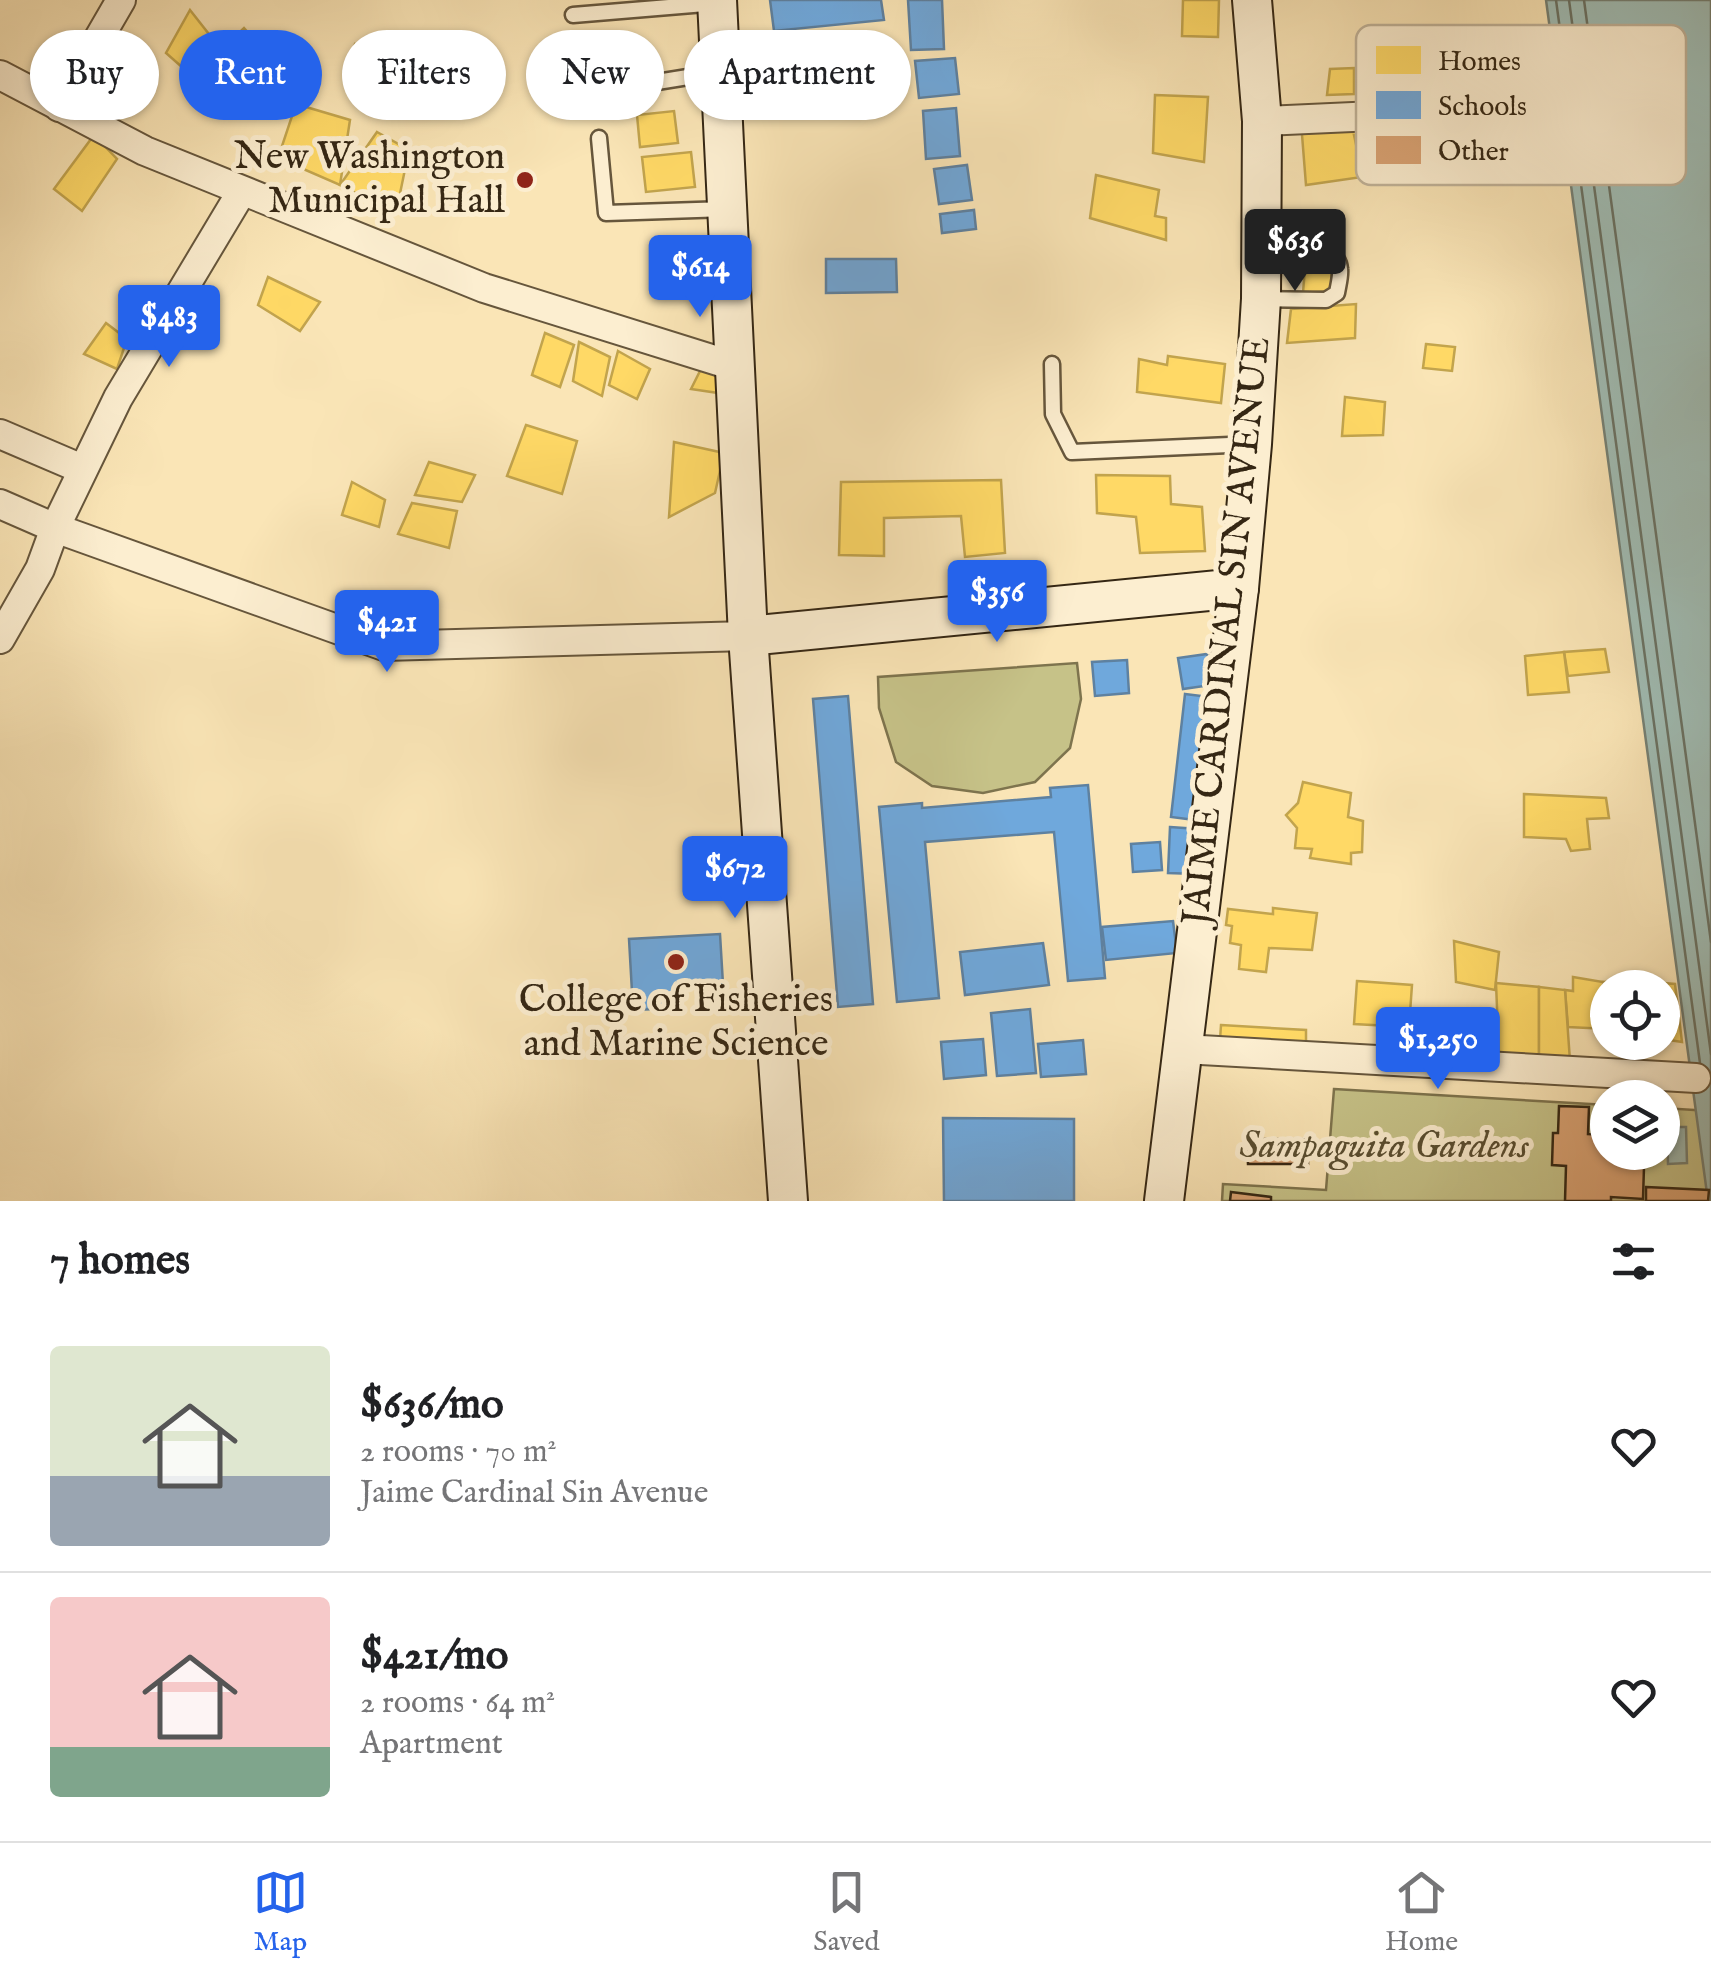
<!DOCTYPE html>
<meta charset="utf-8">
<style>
body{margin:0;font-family:"IM FELL English",serif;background:#f2f2f2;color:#202124;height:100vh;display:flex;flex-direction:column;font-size:38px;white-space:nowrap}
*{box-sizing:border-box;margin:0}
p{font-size:32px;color:#757577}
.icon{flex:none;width:55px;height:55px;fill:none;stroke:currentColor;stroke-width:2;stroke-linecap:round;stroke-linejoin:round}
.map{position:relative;height:1201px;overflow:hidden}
.details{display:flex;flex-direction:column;background:#fff;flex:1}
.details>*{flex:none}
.hud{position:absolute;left:30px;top:30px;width:1000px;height:90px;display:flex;gap:20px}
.tools{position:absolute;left:1590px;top:970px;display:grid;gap:20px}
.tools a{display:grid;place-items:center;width:90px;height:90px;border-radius:50%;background:#fff;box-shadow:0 2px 8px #0004;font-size:50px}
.price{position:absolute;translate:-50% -85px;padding:0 22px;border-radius:10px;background:#2563eb;color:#fff;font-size:32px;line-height:65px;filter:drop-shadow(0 2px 5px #0008)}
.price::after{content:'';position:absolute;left:50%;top:60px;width:30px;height:22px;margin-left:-15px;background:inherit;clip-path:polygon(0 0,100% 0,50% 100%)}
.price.current{background:#222;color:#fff}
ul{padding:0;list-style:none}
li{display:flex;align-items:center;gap:30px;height:250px;padding:0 50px}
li+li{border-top:2px solid #e0e0e0}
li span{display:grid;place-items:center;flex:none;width:280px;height:200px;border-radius:10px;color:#555}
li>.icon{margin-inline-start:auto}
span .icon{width:120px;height:120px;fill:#fffc;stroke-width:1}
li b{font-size:42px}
h2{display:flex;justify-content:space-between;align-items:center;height:120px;padding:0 50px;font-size:42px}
.tag{padding:0 35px;border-radius:45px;background:#fff;box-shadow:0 2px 8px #0004;font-size:35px;line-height:90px}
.tag.current{background:#2563eb;color:#fff}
.dock{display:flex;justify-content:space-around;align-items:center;height:140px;border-top:2px solid #e0e0e0;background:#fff;font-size:28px;color:#757577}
.dock a{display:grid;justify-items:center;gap:5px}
.dock .current{color:#2563eb}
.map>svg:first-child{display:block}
.green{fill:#c6c288;stroke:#7e744e;stroke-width:2.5}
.water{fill:#a0bdb5;stroke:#758175;stroke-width:2.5}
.homes{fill:#ffd966;stroke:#c2a44d;stroke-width:2.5}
.schools{fill:#6fa8dc;stroke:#5e81a0;stroke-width:2.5}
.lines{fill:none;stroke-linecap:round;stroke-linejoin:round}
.shore{stroke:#6a7264;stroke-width:2.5}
.building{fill:#d9a273;stroke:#352714;stroke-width:2.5}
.lane-casing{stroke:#66563c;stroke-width:19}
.street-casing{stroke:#66563c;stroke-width:32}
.secondary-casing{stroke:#352714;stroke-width:42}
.lane{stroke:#fceed0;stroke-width:14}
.street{stroke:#fceed0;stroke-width:28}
.secondary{stroke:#fceed0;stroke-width:38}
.poi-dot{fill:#8f2418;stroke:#fceed0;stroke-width:4}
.labels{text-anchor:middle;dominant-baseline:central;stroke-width:10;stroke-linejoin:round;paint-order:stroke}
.poi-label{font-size:38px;fill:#352714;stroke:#fceed0;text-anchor:end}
.street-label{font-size:38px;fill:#352714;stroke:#fceed0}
.park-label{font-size:38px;font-style:italic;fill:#594e31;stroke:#fceed0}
.key{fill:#fceed0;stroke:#c0b298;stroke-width:2.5}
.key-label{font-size:28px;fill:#352714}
</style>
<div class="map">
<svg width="1711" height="1201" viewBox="0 0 1711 1201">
<rect width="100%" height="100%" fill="#fae5b6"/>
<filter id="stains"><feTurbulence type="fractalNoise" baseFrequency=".002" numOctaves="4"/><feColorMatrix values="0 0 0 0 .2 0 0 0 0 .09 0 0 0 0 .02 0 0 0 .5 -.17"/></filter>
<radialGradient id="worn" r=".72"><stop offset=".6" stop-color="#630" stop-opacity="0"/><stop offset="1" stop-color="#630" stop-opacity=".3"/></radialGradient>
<g class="green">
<path d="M1077 663 1081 699 1070 748 1035 782 983 793 932 786 896 762 879 708 878 677Z"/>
<path d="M1334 1089 1607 1105 1608 1152H1662L1663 1108 1710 1111 1711 1201H1222L1223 1184 1326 1190Z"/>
</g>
<g class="water">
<path d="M1546 0H1711V1201H1708Z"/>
<path d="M1667 1127H1686L1687 1163 1668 1164Z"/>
</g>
<g class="homes">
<path d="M1183 0H1219L1218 37 1182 36Z"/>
<path d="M190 10 212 38 183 68 166 53Z"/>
<path d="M244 28 268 55 238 92 203 67Z"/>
<path d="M355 44 399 57 393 84 348 70Z"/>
<path d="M1354 68V94L1327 95 1330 69Z"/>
<path d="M1155 95 1208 97 1204 162 1153 153Z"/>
<path d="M296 104 350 120 340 185 278 158Z"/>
<path d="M674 111 678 143 640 147 637 115Z"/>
<path d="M1372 119 1370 137 1354 135 1357 149 1369 150V176L1306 185 1301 122Z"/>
<path d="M377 132 409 150 396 213 340 185Z"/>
<path d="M94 135 117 159 82 211 54 189Z"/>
<path d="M691 152 695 187 646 192 642 157Z"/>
<path d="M1096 175 1159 190 1155 216 1166 218V240L1090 218Z"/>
<path d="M1306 255 1332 258 1331 291 1303 293Z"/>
<path d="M268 277 320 302 300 331 258 305Z"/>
<path d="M1356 304 1355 338 1287 343 1291 309Z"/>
<path d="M106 323 127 339 117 369 84 354Z"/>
<path d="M545 333 574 345 560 387 532 375Z"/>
<path d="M579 342 610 357 602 396 573 381Z"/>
<path d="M1426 344 1455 347 1452 371 1423 368Z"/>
<path d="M618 351 650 369 637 399 609 385Z"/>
<path d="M1168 356 1225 364 1221 403 1137 392 1139 359 1167 365Z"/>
<path d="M701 369 727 377 725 394 691 389Z"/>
<path d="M1345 397 1385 402 1383 435 1342 436Z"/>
<path d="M526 425 577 441 562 494 507 476Z"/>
<path d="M674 442 724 453 715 493 669 517Z"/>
<path d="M429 462 475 475 462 502 415 495Z"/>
<path d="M1096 475 1170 476 1171 504 1202 507 1205 551 1140 553 1136 517 1097 513Z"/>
<path d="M1001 480 1005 553 965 557 961 516 884 518V556L839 555 841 482Z"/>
<path d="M352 482 385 500 379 527 342 515Z"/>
<path d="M412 503 457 511 449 548 398 534Z"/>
<path d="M1605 649 1609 672 1568 676 1564 652Z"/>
<path d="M1564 652 1569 692 1528 695 1525 656Z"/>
<path d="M1303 782 1351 793 1348 817 1363 821 1362 852 1351 853V864L1310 858 1312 849 1295 848 1297 828 1286 815 1298 803Z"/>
<path d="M1524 794 1606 798 1609 818 1587 819 1590 849 1571 851 1566 839 1524 837Z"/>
<path d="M1273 908 1317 913 1312 950 1269 948 1266 972 1239 969 1241 945 1230 943 1232 926 1226 925 1228 909 1273 914Z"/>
<path d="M1454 941 1499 952 1495 990 1456 982Z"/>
<path d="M1573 977 1603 982 1608 1029 1568 1027 1565 990 1573 991Z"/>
<path d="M1357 981 1412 985 1409 1027 1354 1024Z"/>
<path d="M1639 981 1640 988H1608L1607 1004 1603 982Z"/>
<path d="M1639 981 1675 984 1682 1042 1662 1039V988H1640Z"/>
<path d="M1496 983 1539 987V1059L1499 1057Z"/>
<path d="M1539 987 1565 990 1570 1061 1539 1059Z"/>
<path d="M1221 1025 1306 1030V1045L1220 1040Z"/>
</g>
<g class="schools">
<path d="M770 0H881L884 20 774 31Z"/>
<path d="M908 0H942L944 49 911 50Z"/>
<path d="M955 58 959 94 919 98 915 61Z"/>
<path d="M956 108 960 156 926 159 923 111Z"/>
<path d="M967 165 972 200 939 204 934 169Z"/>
<path d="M974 210 976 229 942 233 940 214Z"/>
<path d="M826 259H896L897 292 826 293Z"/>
<path d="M1207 654 1211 685 1183 689 1178 658Z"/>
<path d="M1127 660 1129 693 1095 696 1092 662Z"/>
<path d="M1185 694 1218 698 1203 821 1171 817Z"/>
<path d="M848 696 873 1004 838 1007 813 699Z"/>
<path d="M1088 785 1105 978 1068 981 1054 832 925 842 939 998 897 1002 879 807 922 803V808L1051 797 1050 788Z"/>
<path d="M1170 827 1198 829 1196 874 1168 873Z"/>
<path d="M1160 842 1162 870 1133 872 1131 844Z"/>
<path d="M1173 921 1177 953 1106 960 1102 927Z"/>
<path d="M720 934 723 984 681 986 682 1008 633 1010 629 939Z"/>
<path d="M1043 943 1049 985 965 995 960 952Z"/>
<path d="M1030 1009 1036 1073 997 1076 991 1013Z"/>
<path d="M983 1039 986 1075 944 1079 941 1042Z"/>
<path d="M1083 1040 1086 1074 1041 1077 1038 1044Z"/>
<path d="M943 1118 1074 1119V1201H944Z"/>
</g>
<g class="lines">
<g class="shore">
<path d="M1556 0 1700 1063"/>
<path d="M1569 0 1711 1054"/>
<path d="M1584 0 1711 942"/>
</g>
</g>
<g class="building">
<path d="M1559 1106 1589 1107 1588 1134 1608 1135V1152H1629L1628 1167H1644L1643 1199 1611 1197V1201H1565L1566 1166 1552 1165 1553 1133H1558Z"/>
<path d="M1247 1139H1308V1164H1248Z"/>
<path d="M1646 1187 1709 1190 1708 1201H1646Z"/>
<path d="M1231 1192 1271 1197V1201H1230Z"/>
</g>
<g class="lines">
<defs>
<g id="lane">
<path d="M573 15 717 3"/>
<path d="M626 87 719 72"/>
<path d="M599 138 606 213 727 209"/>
<path d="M1261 299 1326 300 1337 293C1338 286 1341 276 1340 269 1337 239 1284 241 1262 239"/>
<path d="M1052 364 1053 414 1072 452 1252 444"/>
</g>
<g id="street">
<path d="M0 75 145 151 484 288 737 367"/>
<path d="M59 107 121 0"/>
<path d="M1262 121 1419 114 1417 84 1470 75"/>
<path d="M0 434 82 469"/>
<path d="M0 504 55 528 384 646 748 636"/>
<path d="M0 639 40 569 55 528 118 398 242 191"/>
<path d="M1183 1049 1696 1078"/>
</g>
<g id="secondary">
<path d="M717 0 748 636 788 1201"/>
<path d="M748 636 1239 588"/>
<path d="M1164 1201 1239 588 1252 444 1261 299 1262 121 1252 0"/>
</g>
</defs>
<use href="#lane" class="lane-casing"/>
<use href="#street" class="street-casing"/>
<use href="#secondary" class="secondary-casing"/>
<use href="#lane" class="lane"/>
<use href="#street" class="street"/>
<use href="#secondary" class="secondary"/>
</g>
<g class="poi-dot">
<circle cx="525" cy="180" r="10"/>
<circle cx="676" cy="962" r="10"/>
</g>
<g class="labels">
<g class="poi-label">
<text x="505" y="158">New Washington<tspan x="505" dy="44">Municipal Hall</tspan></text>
<text x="676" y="1001" text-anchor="middle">College of Fisheries<tspan x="676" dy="44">and Marine Science</tspan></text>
</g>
<g class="street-label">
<text transform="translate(1228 631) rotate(-84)">JAIME CARDINAL SIN AVENUE</text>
</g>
<g class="park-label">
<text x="1384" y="1147">Sampaguita Gardens</text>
</g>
</g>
<rect x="1356" y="25" width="330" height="160" rx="15" class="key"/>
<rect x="1376" y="46" width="45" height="28" fill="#ffd966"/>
<rect x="1376" y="91" width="45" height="28" fill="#6fa8dc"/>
<rect x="1376" y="136" width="45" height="28" fill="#d9a273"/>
<g class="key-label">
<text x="1438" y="70">Homes</text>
<text x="1438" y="115">Schools</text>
<text x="1438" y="160">Other</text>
</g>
<rect width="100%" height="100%" filter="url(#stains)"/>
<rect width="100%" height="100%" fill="url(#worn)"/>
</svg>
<div class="tools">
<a><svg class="icon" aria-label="locate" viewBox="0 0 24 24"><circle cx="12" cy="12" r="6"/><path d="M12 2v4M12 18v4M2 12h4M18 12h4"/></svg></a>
<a><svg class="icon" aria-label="layers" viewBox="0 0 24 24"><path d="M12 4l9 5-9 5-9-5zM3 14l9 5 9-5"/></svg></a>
</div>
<b class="price current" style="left:1295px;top:294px">$636</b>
<b class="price" style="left:700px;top:320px">$614</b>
<b class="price" style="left:169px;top:370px">$483</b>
<b class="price" style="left:997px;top:645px">$356</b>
<b class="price" style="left:387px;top:675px">$421</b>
<b class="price" style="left:735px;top:921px">$672</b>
<b class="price" style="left:1438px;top:1092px">$1,250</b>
<div class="hud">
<a class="tag">Buy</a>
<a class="tag current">Rent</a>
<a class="tag">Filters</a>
<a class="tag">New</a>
<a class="tag">Apartment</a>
</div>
</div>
<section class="details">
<h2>7 homes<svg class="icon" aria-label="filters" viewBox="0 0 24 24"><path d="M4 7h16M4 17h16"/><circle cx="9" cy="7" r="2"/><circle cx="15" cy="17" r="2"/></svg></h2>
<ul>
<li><span style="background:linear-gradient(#dfe7d0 65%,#9aa5b1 0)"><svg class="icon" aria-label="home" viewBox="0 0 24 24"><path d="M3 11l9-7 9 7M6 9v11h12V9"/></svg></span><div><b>$636/mo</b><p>2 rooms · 70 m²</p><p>Jaime Cardinal Sin Avenue</p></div><svg class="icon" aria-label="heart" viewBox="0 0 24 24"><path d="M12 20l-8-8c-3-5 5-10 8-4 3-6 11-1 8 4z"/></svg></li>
<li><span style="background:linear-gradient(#f6c9c9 75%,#7fa58c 0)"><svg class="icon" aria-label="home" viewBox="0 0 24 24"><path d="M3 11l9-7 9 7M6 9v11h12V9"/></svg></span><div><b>$421/mo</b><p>2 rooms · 64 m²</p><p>Apartment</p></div><svg class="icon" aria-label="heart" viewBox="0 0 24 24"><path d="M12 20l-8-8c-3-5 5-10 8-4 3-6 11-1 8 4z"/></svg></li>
</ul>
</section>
<nav class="dock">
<a class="current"><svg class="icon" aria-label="map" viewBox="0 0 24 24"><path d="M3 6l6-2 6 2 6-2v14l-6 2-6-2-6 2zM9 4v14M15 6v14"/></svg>Map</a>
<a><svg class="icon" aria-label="saved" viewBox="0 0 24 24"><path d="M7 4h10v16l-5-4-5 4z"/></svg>Saved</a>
<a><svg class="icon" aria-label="home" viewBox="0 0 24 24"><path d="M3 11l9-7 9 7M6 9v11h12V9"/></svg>Home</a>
</nav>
